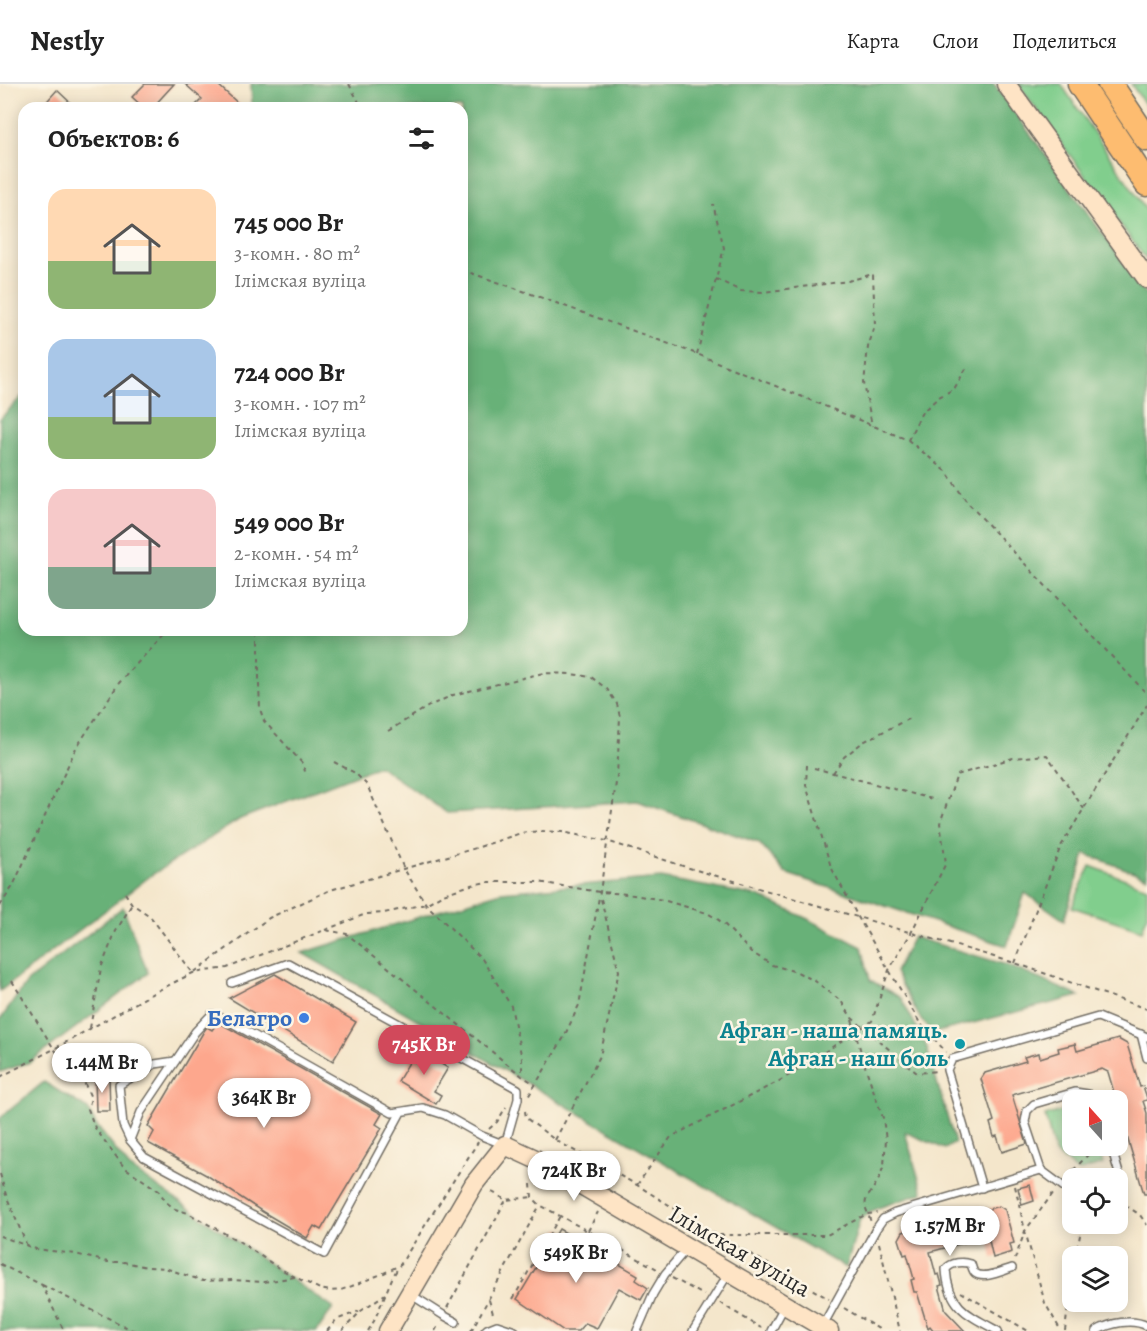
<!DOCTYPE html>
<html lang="ru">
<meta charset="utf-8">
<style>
body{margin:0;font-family:Alegreya,serif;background:#f6f6f6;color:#222;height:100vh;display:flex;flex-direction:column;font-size:22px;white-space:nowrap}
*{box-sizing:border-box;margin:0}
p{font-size:20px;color:#767676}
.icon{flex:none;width:33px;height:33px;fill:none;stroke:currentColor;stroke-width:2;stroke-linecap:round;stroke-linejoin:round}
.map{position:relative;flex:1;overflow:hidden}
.details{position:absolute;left:18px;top:18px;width:450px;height:534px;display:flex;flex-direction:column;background:#fff;border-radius:18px;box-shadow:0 3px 15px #0003}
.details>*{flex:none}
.needle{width:39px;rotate:339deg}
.buttons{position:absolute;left:1062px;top:1006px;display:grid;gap:12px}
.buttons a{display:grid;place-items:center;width:66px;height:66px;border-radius:12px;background:#fff;box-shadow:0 3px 15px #0003;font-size:30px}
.price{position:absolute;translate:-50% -51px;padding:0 14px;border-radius:21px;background:#fff;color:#222;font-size:20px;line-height:39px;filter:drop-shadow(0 2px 3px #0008)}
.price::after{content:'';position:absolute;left:50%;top:36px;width:18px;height:14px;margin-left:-9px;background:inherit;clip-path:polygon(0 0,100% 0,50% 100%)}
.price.selected{background:#d1495b;color:#fff}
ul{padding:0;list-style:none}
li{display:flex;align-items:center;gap:18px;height:150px;padding:0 30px}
li span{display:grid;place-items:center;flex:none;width:168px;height:120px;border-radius:18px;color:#555}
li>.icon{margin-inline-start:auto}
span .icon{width:72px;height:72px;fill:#fffc;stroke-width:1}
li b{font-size:26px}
h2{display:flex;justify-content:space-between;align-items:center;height:72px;padding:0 30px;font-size:26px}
header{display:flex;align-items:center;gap:36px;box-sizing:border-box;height:84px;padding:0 30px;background:#fff;border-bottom:2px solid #e0e0e0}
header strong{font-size:28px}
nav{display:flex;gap:33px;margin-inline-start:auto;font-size:21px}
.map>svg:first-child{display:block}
.green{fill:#81ce8d;stroke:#567c5c;stroke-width:1.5}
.forest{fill:#68b178;stroke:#4a6e52;stroke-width:1.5}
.building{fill:#fda78d}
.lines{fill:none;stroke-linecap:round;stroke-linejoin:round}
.lane-casing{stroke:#716c63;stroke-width:10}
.secondary-casing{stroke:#716c63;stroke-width:21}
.highway-casing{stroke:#716c63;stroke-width:27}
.path{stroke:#716c63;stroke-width:2;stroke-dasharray:4.5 4.5;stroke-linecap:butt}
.lane{stroke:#fff;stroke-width:7}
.secondary{stroke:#fee4c5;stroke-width:18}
.highway{stroke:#fdbc6f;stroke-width:24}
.shop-dot{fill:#3f7fe0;stroke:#fcf5e5;stroke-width:2}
.culture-dot{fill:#0f9aa8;stroke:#fcf5e5;stroke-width:2}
.labels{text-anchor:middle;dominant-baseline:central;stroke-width:5;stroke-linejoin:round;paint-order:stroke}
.shop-label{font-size:24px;font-weight:bold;fill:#366cbe;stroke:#fcf5e5;text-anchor:end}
.culture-label{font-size:24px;font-weight:bold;fill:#0d838f;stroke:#fcf5e5;text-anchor:end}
.street-label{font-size:24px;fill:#2b2b2b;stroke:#fcf5e5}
</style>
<header>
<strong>Nestly</strong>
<nav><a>Карта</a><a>Слои</a><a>Поделиться</a></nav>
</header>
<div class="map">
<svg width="1147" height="1247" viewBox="0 0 1147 1247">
<rect width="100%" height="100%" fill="#fcf5e5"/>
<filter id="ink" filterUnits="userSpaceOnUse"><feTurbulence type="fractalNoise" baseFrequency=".0167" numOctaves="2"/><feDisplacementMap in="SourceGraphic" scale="12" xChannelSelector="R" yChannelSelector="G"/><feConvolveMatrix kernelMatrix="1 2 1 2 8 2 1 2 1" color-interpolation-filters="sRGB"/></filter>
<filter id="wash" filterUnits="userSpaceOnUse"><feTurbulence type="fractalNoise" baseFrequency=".008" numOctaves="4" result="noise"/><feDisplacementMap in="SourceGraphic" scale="24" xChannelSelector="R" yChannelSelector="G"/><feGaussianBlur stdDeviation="1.35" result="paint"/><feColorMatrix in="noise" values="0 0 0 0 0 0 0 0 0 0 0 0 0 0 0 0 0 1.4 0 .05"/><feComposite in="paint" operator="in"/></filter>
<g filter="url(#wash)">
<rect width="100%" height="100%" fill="#f4e6cb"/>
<g class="green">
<path d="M1018 0H1061L1147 127V177Z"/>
<path d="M1131 0H1147V23Z"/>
<path d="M1090 782 1147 803V832L1142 846 1072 823Z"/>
<path d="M1072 1024V1062H1098L1103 1080 1078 1088 1055 1069 1045 1032Z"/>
</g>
<g class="forest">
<path d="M251 0H994L1147 211V793L1085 770 1064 836 1025 809 1007 862 785 789 759 759 637 717 447 729 379 682 240 735 153 790 0 907V335L24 310V546H462V24H252Z"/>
<path d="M661 794 758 812 810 836 862 863 870 896 901 914 926 961 955 1059 945 1065 905 1048 923 1109 878 1124 860 1135 846 1184 302 869 501 808Z"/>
<path d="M123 823 148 889 30 978 0 988V936L27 898Z"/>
<path d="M913 853 1007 881 1079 912 934 949 921 936 895 888Z"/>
<path d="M44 998 88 1025 96 1041 129 1083 333 1224 317 1247H0V1034Z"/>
</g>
<g id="blocks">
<g class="building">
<path d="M145 0H174L152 24H144L132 13Z"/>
<path d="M185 0H217L243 24H193L202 15Z"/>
<path d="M57 6 76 24H41Z"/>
<path d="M275 890 356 938 333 977 229 914Z"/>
<path d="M218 938 382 1030 376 1040 382 1044 321 1146 314 1142 307 1154 263 1128 208 1092 148 1059 154 1048 148 1042 204 947 207 943 212 946Z"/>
<path d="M1118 955 1127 960 1140 1003 1143 1002 1147 1014V1016L1143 1017 1147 1029V1110H1144L1108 988 1102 985 1012 1011 1027 1060 1002 1068 997 1052 994 1053 990 1039 994 1037 981 995 985 989 1026 977 1024 973 1039 969 1040 974 1059 968 1058 964 1075 960 1077 967Z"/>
<path d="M417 965 448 984 434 1007 441 1011 436 1020 398 997Z"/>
<path d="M133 978 136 984 127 990 123 983Z"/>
<path d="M95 992H109L110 1027H96Z"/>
<path d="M1030 1101 1034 1117 1022 1121 1018 1104Z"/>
<path d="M999 1122 1005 1126 1014 1159 1010 1160 1012 1168 993 1174 988 1152 930 1168 936 1191 939 1190 942 1201 939 1202 946 1227 965 1247H934L930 1242 928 1244 917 1208H914L911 1196 914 1195 907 1170 904 1171 899 1155 903 1148 920 1143 921 1147 940 1142 939 1138 964 1131 965 1135 983 1130 982 1127Z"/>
<path d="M559 1145 638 1191 636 1196 648 1204 641 1216 619 1204 597 1244 585 1239 578 1247H564L517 1215Z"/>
</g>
</g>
</g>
<g filter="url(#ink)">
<use href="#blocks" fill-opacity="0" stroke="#716c63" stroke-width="1.5"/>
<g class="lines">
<defs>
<g id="lane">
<path d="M232 899 288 879 518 1005V1015L505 1061 482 1052 445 1031 423 1024 392 1029 225 935 212 930 195 948 141 1028 130 1056 144 1073 324 1170 401 1028"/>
<path d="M1141 950 1147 974"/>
<path d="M130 1056 123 1041 119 1001 155 980 175 977"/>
<path d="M1111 1062 1120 1093V1104L1118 1106"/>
<path d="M982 1104 947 986 952 975 1098 933 1147 953"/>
<path d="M1072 1109 1041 1086 1025 1038 1027 1027 1034 1020 1075 1008 1088 1010 1097 1017"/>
<path d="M410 1210 443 1231 456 1238"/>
<path d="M822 1243 876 1145 883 1135 895 1129 1041 1086"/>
<path d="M485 1247 487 1245 497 1241 515 1247"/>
<path d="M637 1247 653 1210 665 1190 687 1164"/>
<path d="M693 1247 728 1190"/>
<path d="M771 1247 784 1223"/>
<path d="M998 1247C968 1231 948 1223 946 1185 952 1178 963 1177 971 1180 972 1183 973 1188 975 1189 984 1196 1002 1187 1012 1184"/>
<path d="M1096 1247C1110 1239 1132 1234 1147 1242"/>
</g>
<g id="secondary">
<path d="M1006 0 1147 195"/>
<path d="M388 1247 474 1100 505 1061 544 1079 829 1247"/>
</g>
<g id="highway">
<path d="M1080 0 1147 100"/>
<path d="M1110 0 1147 55"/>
</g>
</defs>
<use href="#lane" class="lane-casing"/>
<use href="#secondary" class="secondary-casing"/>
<use href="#highway" class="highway-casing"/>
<g class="path">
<path d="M349 0 362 24"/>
<path d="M462 186 512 203 697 270 908 356 946 387 966 417 1147 610"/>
<path d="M716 195 741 207 763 208 848 197 873 190 875 242 868 263 864 299 872 342"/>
<path d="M697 270 724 164 713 120"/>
<path d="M908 356 922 328 939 313 954 305 967 283"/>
<path d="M259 546V601L260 625 264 637 303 680 306 691"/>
<path d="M388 647 429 622 453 611 543 589 571 590 591 593 607 605 617 620 620 633 617 692 600 808 579 921 563 955 528 1013"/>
<path d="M334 678 355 689 367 701 404 785 426 820 482 875 511 922 522 975V991"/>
<path d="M807 681 806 701 831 783 858 833 920 939 946 968"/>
<path d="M814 684 936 716"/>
<path d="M833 689 844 673 863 658 910 634"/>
<path d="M125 809 132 820 150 832 193 889 269 834 330 806 476 764 521 749 540 747 562 748 607 757 686 783 1015 879 1147 925"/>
<path d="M0 822 13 802 76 664 119 599 168 546"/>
<path d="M325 846 366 830 384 829 426 820 443 810 471 801 488 798H538L600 808 627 810 663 816 707 829 716 834 724 840 751 868 772 881 797 888 815 897 841 917 852 934 917 989 937 987"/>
<path d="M1015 879 1061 762 1147 621"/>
<path d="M12 897 54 965 84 998 91 1014 88 1025 95 1044 124 1083 159 1107 166 1118 175 1125 188 1129 240 1158 277 1183 295 1193"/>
<path d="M852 936 864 979 883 1034 886 1056 884 1081 879 1095 866 1116 865 1122 871 1138"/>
<path d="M90 944 101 884 115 849 132 820"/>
<path d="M0 993 54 965 157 907 193 889 227 884 325 846 347 850 522 992 535 1000"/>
<path d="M525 1027 526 1034 555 1056 637 1101 717 1151H827L867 1130 877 1129"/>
<path d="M489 1045 497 1038 506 1023"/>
<path d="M555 1056 600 972 619 887 600 811"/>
<path d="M0 1090 6 1111 27 1162"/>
<path d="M1067 1093 1096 1062"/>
<path d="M531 1100 532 1113 540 1121 657 1185"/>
<path d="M637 1101 671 1053 783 995 872 937 889 886 911 849 946 779 940 739 957 691 1013 674 1047 671 1084 725"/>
<path d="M1015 1102 1025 1147 1045 1219 1061 1247"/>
<path d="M492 1108 506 1116 532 1113"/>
<path d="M1118 1116 1140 1131 1147 1141"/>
<path d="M588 1147 598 1128"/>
<path d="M0 1152 36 1165 75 1170 108 1178H124L147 1183 165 1184 203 1197 232 1196 264 1198 295 1193 320 1205 330 1207 341 1206 352 1202 384 1189 402 1180"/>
<path d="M719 1152 829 1215"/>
<path d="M879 1159 900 1247"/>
<path d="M1076 1173 1082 1140"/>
<path d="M1015 1175 1025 1147 1054 1108"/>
<path d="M0 1180 42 1201 64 1247"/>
<path d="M672 1194 704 1211"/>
<path d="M42 1201 134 1247"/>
<path d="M961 1208 1028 1247"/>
<path d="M513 1215 560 1132"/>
<path d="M489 1216 494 1233"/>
<path d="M720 1219 761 1244"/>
<path d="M447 1224 506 1116"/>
<path d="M844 1224 882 1247"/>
<path d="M327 1247 336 1236 359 1227"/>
<path d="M342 1247 361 1227 385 1210"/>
<path d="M368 1247 374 1237 393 1192 478 1058"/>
<path d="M435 1247 439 1240"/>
<path d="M471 1247 540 1121"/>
<path d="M1065 1247 1072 1189"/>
</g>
<use href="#lane" class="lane"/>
<use href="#secondary" class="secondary"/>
<use href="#highway" class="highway"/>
</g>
</g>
<circle class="shop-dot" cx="304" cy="934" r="6"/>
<circle class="culture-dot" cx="960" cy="960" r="6"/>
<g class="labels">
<g class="shop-label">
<text x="292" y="934">Белагро</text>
</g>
<g class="culture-label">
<text x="948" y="946">Афган - наша памяць.<tspan x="948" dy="28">Афган - наш боль</tspan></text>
</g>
<g class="street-label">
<text transform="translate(740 1167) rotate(30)">Ілімская вуліца</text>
</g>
</g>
</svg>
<div class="buttons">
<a><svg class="needle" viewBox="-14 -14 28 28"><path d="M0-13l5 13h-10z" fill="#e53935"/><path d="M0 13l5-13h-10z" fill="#767676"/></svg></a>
<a><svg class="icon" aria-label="locate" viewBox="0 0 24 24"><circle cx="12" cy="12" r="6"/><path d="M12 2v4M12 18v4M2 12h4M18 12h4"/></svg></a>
<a><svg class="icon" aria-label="layers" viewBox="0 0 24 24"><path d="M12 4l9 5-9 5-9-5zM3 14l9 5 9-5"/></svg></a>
</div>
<b class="price selected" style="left:424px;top:992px">745K Br</b>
<b class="price" style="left:102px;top:1010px">1.44M Br</b>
<b class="price" style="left:264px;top:1045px">364K Br</b>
<b class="price" style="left:574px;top:1118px">724K Br</b>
<b class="price" style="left:950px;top:1173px">1.57M Br</b>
<b class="price" style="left:576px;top:1200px">549K Br</b>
<section class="details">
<h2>Объектов: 6<svg class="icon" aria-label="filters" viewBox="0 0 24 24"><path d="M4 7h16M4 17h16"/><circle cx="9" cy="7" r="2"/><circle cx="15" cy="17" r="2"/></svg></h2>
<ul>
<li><span style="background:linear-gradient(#ffd9b3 60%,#8fb573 0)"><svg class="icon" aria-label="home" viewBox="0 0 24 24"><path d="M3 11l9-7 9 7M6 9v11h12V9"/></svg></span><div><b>745 000 Br</b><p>3-комн. · 80 m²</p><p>Ілімская вуліца</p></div></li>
<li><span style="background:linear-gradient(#a9c7e8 65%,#8fb573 0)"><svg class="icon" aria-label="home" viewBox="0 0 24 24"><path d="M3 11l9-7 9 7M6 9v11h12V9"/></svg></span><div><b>724 000 Br</b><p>3-комн. · 107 m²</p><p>Ілімская вуліца</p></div></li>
<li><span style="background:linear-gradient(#f6c9c9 65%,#7fa58c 0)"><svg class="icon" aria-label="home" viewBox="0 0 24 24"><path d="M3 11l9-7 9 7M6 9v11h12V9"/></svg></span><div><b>549 000 Br</b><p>2-комн. · 54 m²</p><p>Ілімская вуліца</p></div></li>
</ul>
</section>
</div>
